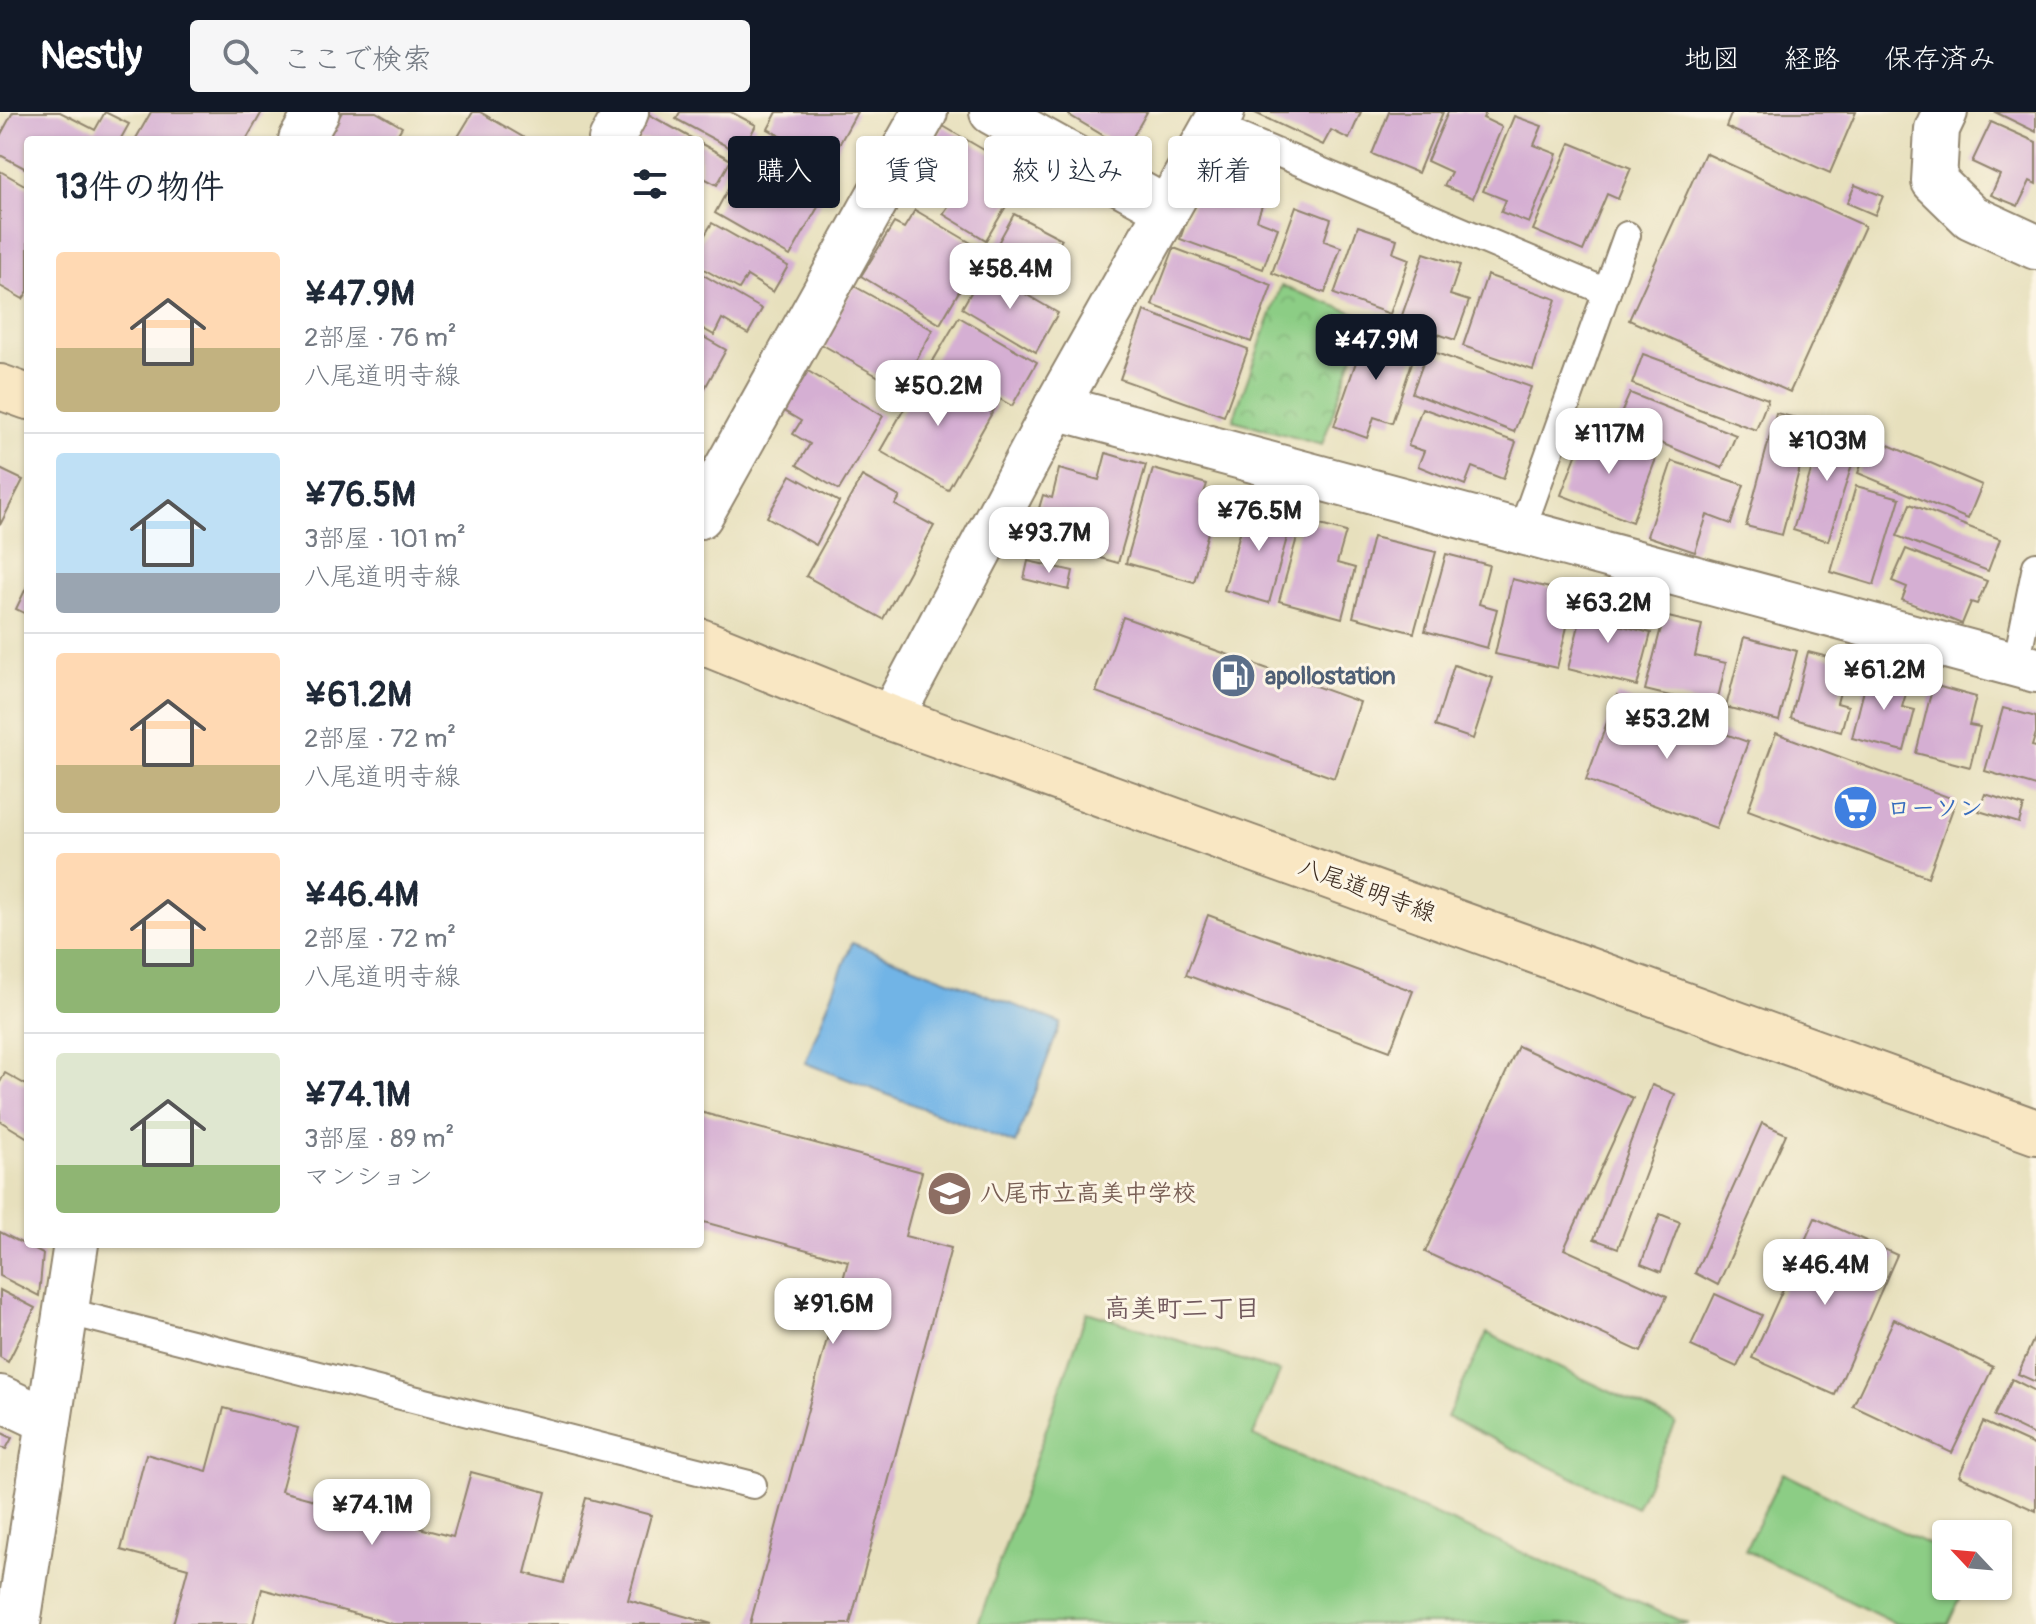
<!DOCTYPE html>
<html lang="ja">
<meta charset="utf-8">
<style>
body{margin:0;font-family:Pangolin,"Klee One",sans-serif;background:#f6f6f7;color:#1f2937;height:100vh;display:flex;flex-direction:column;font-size:30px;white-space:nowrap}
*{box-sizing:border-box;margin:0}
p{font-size:26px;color:#747a83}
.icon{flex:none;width:44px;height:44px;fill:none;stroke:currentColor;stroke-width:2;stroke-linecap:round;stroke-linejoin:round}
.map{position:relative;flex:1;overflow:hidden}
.drawer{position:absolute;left:24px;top:24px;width:680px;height:1112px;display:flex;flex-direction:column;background:#fff;border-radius:8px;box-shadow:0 2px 6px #0004}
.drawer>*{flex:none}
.banner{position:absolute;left:728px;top:24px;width:760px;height:72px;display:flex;gap:16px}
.needle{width:52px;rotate:296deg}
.fabs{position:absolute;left:1932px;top:1408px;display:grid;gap:16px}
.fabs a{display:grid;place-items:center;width:80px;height:80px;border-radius:8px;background:#fff;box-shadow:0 2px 6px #0004;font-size:40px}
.price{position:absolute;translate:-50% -68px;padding:0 18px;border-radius:16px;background:#fff;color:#222;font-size:26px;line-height:52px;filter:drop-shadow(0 2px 4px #0008)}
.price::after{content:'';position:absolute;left:50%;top:48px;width:24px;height:18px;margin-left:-12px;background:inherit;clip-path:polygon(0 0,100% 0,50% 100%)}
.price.on{background:#111827;color:#fff}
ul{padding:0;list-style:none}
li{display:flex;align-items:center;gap:24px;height:200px;padding:0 32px}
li+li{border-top:2px solid #e0e1e3}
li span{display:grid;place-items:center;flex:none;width:224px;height:160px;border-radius:8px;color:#555}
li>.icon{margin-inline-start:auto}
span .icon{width:96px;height:96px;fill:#fffc;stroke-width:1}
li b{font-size:34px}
h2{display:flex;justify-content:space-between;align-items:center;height:96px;padding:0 32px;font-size:34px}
.chip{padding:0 28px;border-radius:8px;background:#fff;box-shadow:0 2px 6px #0004;font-size:28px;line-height:72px}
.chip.on{background:#111827;color:#fff}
header{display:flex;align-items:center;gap:48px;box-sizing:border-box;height:112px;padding:0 40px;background:#111827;color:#fff}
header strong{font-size:38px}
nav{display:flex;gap:44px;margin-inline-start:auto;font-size:28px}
.search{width:560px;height:72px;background:#f6f6f7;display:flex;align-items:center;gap:20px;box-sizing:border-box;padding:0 28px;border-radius:8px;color:#747a83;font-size:30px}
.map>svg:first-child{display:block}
.grass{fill:#8ccd85;stroke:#647c52;stroke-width:2}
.park{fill:url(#park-crowns);stroke:#647c52;stroke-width:2}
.water{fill:#71b4e6;stroke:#566f82;stroke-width:2}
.building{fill:#d5afd3}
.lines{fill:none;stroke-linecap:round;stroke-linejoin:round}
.lane-casing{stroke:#91856e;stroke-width:30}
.street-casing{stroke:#91856e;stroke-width:48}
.secondary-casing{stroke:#91856e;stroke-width:48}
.lane{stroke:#fff;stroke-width:26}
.street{stroke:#fff;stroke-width:44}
.secondary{stroke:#f9e7c3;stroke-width:44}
.labels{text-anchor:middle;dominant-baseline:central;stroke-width:6;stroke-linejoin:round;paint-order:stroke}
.service-label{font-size:24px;font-weight:bold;fill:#4e5e75;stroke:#fcf5e5;text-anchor:start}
.shop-label{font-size:24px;font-weight:bold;fill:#366cbe;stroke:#fcf5e5;text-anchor:start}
.street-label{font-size:24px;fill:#3b2a1e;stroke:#fcf5e5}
.education-label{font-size:24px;font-weight:bold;fill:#785e54;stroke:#fcf5e5;text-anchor:start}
.neighbourhood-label{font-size:26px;font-weight:bold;fill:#71595d;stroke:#fcf5e5}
</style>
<header>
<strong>Nestly</strong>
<div class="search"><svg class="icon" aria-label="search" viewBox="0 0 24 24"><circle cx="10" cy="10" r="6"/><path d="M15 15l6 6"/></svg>ここで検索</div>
<nav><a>地図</a><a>経路</a><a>保存済み</a></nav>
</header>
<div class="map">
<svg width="2036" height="1512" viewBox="0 0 2036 1512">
<defs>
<pattern id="park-crowns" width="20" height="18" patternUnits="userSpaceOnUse" patternTransform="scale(2)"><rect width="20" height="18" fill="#8ccd85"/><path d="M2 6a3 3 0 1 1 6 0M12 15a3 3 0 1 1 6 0" fill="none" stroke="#7ab072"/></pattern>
</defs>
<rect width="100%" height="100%" fill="#fcf5e5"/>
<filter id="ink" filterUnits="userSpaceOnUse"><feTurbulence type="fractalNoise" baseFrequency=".0125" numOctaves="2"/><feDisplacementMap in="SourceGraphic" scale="16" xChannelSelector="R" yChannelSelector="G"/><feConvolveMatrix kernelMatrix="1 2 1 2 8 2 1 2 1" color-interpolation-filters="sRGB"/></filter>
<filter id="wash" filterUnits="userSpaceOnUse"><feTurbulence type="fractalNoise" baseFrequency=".006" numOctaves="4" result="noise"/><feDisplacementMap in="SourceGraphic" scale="32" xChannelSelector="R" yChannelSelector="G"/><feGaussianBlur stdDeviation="1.8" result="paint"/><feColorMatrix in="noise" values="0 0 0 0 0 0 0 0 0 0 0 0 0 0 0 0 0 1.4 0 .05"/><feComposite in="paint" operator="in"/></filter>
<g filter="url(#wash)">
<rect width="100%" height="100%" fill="#e7e0bd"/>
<g class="grass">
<path d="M1087 1200 1280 1260 1253 1324 1688 1512H978Z"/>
<path d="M1487 1221 1676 1311 1636 1396 1447 1305Z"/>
<path d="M1783 1361 1946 1441V1474H1966L1948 1512H1896L1745 1438Z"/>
</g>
<path class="park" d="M1281 174 1366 205 1322 333 1233 308Z"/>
<path class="water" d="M852 831 1061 911 1015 1032 805 951Z"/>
<g id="blocks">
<g class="building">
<path d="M13 0H60L95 18 105 0 129 12 120 28H28V58L0 43V24Z"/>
<path d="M151 0H262L246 28H135Z"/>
<path d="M342 0H376L402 15 394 28H326Z"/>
<path d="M473 0H480L528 28H456Z"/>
<path d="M680 0H731L756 13 741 42 676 7Z"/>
<path d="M777 0H857L829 51 768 17Z"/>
<path d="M1070 0H1147L1126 37 1069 3Z"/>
<path d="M1253 0H1361L1349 27 1331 18 1323 33Z"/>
<path d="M1389 0H1443L1418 61 1372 42Z"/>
<path d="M1448 0H1486L1483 6 1502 15 1473 86 1444 74 1451 60 1427 49Z"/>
<path d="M1732 0H1856L1830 61 1726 15Z"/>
<path d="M1995 0H2036V20Z"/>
<path d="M648 2 695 28H634Z"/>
<path d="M1514 4 1542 14 1534 33 1557 42 1529 111 1501 100 1506 88 1483 79Z"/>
<path d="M1991 10 2036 30V72L2030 69 2018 94 1991 83 2000 63 1972 50Z"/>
<path d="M943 14 1025 62 986 128 943 102 960 76 921 53Z"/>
<path d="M754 30 830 74 790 144 715 101Z"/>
<path d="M700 31 731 48 717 73 700 64Z"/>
<path d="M1570 31 1631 56 1618 87 1607 82 1583 139 1533 118Z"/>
<path d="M1705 41 1865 114 1790 280 1629 208Z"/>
<path d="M0 59 28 75V179L23 187 0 174Z"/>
<path d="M1217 65 1266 82 1257 108 1278 116 1263 157 1180 127 1195 85 1208 91Z"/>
<path d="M1855 73 1883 84 1875 103 1847 91Z"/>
<path d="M1296 94 1331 107 1324 129 1341 135 1325 181 1272 161Z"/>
<path d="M915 98 983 138 940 212 861 164 894 111 904 116Z"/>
<path d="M1014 102 1062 127 1037 175 988 149Z"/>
<path d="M712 111 788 154 773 180 747 164 739 177 700 155V131Z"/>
<path d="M1358 114 1397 127 1393 141 1409 147 1390 202 1334 182Z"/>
<path d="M1174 136 1272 173 1251 230 1152 193Z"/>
<path d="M1424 141 1460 153 1450 183 1469 189 1455 228 1400 209Z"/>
<path d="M984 158 1058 201 1036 240 962 196Z"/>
<path d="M700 161 762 197 748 222 722 207 714 223 700 215Z"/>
<path d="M1487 163 1556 187 1533 258 1463 234Z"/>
<path d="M854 174 933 218 900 277 821 232Z"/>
<path d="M1144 199 1248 237 1224 304 1120 267Z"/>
<path d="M959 205 1037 250 1012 294 933 249Z"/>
<path d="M1368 215 1418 232 1392 311 1374 305 1367 326 1334 314Z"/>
<path d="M700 223 726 238 700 285Z"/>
<path d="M1428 238 1531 275 1514 320 1412 281Z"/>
<path d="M1643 242 1768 287 1756 318 1632 272Z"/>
<path d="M928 255 996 294 948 378 880 339Z"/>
<path d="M808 259 883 304 839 378 797 353 810 332 793 322 801 309 784 299Z"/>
<path d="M1630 281 1736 323 1722 356 1616 313Z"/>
<path d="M1422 296 1516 330 1503 367 1472 355 1465 373 1418 354 1424 339 1408 334Z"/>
<path d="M1776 301 1812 310 1782 423 1746 414Z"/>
<path d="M1825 313 1861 324 1828 429 1793 418Z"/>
<path d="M1586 317 1657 344 1632 410 1561 383Z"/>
<path d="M1872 326 1982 373 1968 407 1858 361Z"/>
<path d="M1106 341 1146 353 1118 451 1030 426 1043 383 1052 386 1059 357 1099 368Z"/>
<path d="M1672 349 1744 373 1731 412 1707 403 1695 440 1647 424Z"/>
<path d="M0 357 23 368 0 413Z"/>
<path d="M1153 357 1207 372 1200 393 1215 396 1194 470 1126 451Z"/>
<path d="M791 363 839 390 816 433 767 405Z"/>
<path d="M862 364 900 385 895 393 934 414 883 507 806 464Z"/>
<path d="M1856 374 1900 386 1874 473 1831 460Z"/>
<path d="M1248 392 1293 404 1269 491 1224 478Z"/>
<path d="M1910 392 2000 427 1988 459 1897 424Z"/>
<path d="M1302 408 1346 420 1337 451 1355 456 1342 506 1279 489Z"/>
<path d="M1373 425 1436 440 1414 521 1353 505Z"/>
<path d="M1906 437 1987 469 1977 492 1971 490 1962 512 1902 488 1907 475 1892 469Z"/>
<path d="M1446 442 1489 453 1479 492 1497 497 1487 536 1425 519Z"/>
<path d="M1028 449 1073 459 1069 478 1024 467Z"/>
<path d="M1512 467 1575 482 1557 556 1495 542Z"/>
<path d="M28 472V503L16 497Z"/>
<path d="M1586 485 1624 496 1619 513 1651 521 1637 574 1568 557Z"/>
<path d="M1664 504 1702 513 1695 544 1726 551 1716 595 1645 578Z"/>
<path d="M1123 505 1360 590 1334 666 1096 580Z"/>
<path d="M1744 525 1797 539 1779 609 1726 595Z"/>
<path d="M1808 540 1848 550 1837 591 1848 594 1841 620 1791 606Z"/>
<path d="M1454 553 1493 566 1473 627 1435 614Z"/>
<path d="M1869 558 1910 568 1902 595 1915 598 1904 639 1852 626Z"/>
<path d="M1933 573 1976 585 1969 613 1980 615 1970 655 1916 641Z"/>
<path d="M1617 583 1748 630 1716 716 1586 668Z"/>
<path d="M2003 596 2036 605V621L2032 634 2036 635V674L1985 659Z"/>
<path d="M1776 621 1956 688 1928 765 1748 698Z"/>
<path d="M1985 682 2024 694 2019 711 1979 699Z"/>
<path d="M1208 803 1413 879 1390 939 1186 863Z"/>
<path d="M1518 934 1633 986 1564 1137 1667 1184 1641 1240 1425 1140Z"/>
<path d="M5 961 28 974V1026L0 1009V970Z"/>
<path d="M1652 973 1675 982 1618 1136 1594 1127Z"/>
<path d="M700 1000 922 1060 905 1124 951 1136 850 1512H750L848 1149 700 1109Z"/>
<path d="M1762 1011 1786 1022 1718 1173 1695 1161Z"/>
<path d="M1660 1102 1680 1110 1661 1160 1641 1152Z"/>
<path d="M1815 1106 1897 1143 1835 1283 1752 1246Z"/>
<path d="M0 1120 43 1142 39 1184 0 1164Z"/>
<path d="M0 1178 35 1196 8 1250 0 1245Z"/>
<path d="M1715 1182 1762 1203 1737 1255 1691 1234Z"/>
<path d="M1894 1207 1993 1255 1952 1341 1853 1294Z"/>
<path d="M2036 1222V1270L2018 1262Z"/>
<path d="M2012 1267 2036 1279V1324L1994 1304Z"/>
<path d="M224 1296 298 1316 281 1379 453 1425 471 1360 546 1380 525 1461 563 1471 586 1386 651 1403 628 1488 712 1512H393L262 1477 253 1512H173L188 1456 121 1438 146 1342 207 1359Z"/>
<path d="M1983 1310 2036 1334V1399L1959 1364Z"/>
<path d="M0 1320 12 1326 6 1337 0 1335Z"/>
</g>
</g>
</g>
<g filter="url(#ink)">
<use href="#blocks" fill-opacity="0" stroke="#91856e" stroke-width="2"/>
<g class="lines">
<defs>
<g id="lane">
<path d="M1214 14 1607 180"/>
<path d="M1521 420 1627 123"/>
<path d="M2016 552 2036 454"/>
<path d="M65 1199 753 1373"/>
</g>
<g id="street">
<path d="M992 0 1167 97"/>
<path d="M1945 0 1937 17 1934 69 1971 105 2036 135"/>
<path d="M301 28 317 0"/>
<path d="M611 28 626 0"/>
<path d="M1056 295 2036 558"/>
<path d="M700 404 925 0"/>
<path d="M891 606 1056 295 1222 0"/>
<path d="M0 1286 49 1309"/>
<path d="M18 1512 76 1132"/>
</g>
<g id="secondary">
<path d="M0 275 28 285"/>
<path d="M700 529 891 606 2036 1020"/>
</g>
</defs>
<use href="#lane" class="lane-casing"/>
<use href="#street" class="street-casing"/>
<use href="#secondary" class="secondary-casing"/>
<use href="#lane" class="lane"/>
<use href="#street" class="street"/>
<use href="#secondary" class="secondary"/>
</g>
</g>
<defs>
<symbol id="fuel-disc" viewBox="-11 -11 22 22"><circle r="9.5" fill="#5c6f8a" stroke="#fcf5e5"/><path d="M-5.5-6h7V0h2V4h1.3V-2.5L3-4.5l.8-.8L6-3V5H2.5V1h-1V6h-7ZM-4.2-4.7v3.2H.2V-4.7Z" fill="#fff"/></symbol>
<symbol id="supermarket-disc" viewBox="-11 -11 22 22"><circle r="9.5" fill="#3f7fe0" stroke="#fcf5e5"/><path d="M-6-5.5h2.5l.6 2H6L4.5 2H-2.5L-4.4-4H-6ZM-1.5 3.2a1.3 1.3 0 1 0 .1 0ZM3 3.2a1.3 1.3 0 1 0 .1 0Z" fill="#fff"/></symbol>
<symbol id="school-disc" viewBox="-11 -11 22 22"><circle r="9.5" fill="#8d6e63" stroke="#fcf5e5"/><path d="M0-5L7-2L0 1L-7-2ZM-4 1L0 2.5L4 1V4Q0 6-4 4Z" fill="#fff"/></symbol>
</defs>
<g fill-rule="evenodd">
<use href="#fuel-disc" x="1208" y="538" width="51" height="51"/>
<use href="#supermarket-disc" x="1830" y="670" width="51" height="51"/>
<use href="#school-disc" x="924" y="1056" width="51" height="51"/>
</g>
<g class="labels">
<g class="service-label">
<text x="1265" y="564">apollostation</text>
</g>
<g class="shop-label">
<text x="1887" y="696">ローソン</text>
</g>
<g class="street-label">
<text transform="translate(1367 778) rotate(20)">八尾道明寺線</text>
</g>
<g class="education-label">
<text x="980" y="1081">八尾市立高美中学校</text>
</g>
<g class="neighbourhood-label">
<text x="1182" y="1197">高美町二丁目</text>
</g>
</g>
</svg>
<div class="fabs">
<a><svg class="needle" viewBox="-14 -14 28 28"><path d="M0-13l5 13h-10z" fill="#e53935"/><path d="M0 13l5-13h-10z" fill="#747a83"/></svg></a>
</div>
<b class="price" style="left:1010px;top:199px">¥58.4M</b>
<b class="price on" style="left:1376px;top:270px">¥47.9M</b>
<b class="price" style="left:938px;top:316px">¥50.2M</b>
<b class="price" style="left:1609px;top:364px">¥117M</b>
<b class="price" style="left:1827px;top:371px">¥103M</b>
<b class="price" style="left:1259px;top:441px">¥76.5M</b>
<b class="price" style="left:1049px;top:463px">¥93.7M</b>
<b class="price" style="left:1608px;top:533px">¥63.2M</b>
<b class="price" style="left:1884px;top:600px">¥61.2M</b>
<b class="price" style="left:1667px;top:649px">¥53.2M</b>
<b class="price" style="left:1825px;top:1195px">¥46.4M</b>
<b class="price" style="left:833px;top:1234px">¥91.6M</b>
<b class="price" style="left:372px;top:1435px">¥74.1M</b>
<div class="banner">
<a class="chip on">購入</a>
<a class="chip">賃貸</a>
<a class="chip">絞り込み</a>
<a class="chip">新着</a>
</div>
<section class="drawer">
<h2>13件の物件<svg class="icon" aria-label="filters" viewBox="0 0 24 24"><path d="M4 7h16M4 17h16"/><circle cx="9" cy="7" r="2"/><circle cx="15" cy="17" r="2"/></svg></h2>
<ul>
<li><span style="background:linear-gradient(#ffd9b3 60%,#c2b280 0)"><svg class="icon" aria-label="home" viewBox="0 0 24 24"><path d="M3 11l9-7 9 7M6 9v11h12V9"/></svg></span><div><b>¥47.9M</b><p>2部屋 · 76 m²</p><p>八尾道明寺線</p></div></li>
<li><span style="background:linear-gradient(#bfe0f5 75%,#9aa5b1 0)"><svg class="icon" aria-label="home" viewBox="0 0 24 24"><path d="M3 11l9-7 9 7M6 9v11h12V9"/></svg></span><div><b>¥76.5M</b><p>3部屋 · 101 m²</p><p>八尾道明寺線</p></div></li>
<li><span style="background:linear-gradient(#ffd9b3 70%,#c2b280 0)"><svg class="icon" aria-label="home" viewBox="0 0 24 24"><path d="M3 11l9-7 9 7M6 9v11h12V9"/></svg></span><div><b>¥61.2M</b><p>2部屋 · 72 m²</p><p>八尾道明寺線</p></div></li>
<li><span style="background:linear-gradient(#ffd9b3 60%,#8fb573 0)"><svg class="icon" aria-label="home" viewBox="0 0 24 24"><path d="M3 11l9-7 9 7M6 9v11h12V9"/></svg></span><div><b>¥46.4M</b><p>2部屋 · 72 m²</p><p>八尾道明寺線</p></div></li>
<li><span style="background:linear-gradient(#dfe7d0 70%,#8fb573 0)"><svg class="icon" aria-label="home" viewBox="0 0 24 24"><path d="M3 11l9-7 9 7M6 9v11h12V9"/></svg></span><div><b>¥74.1M</b><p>3部屋 · 89 m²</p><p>マンション</p></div></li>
</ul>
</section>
</div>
